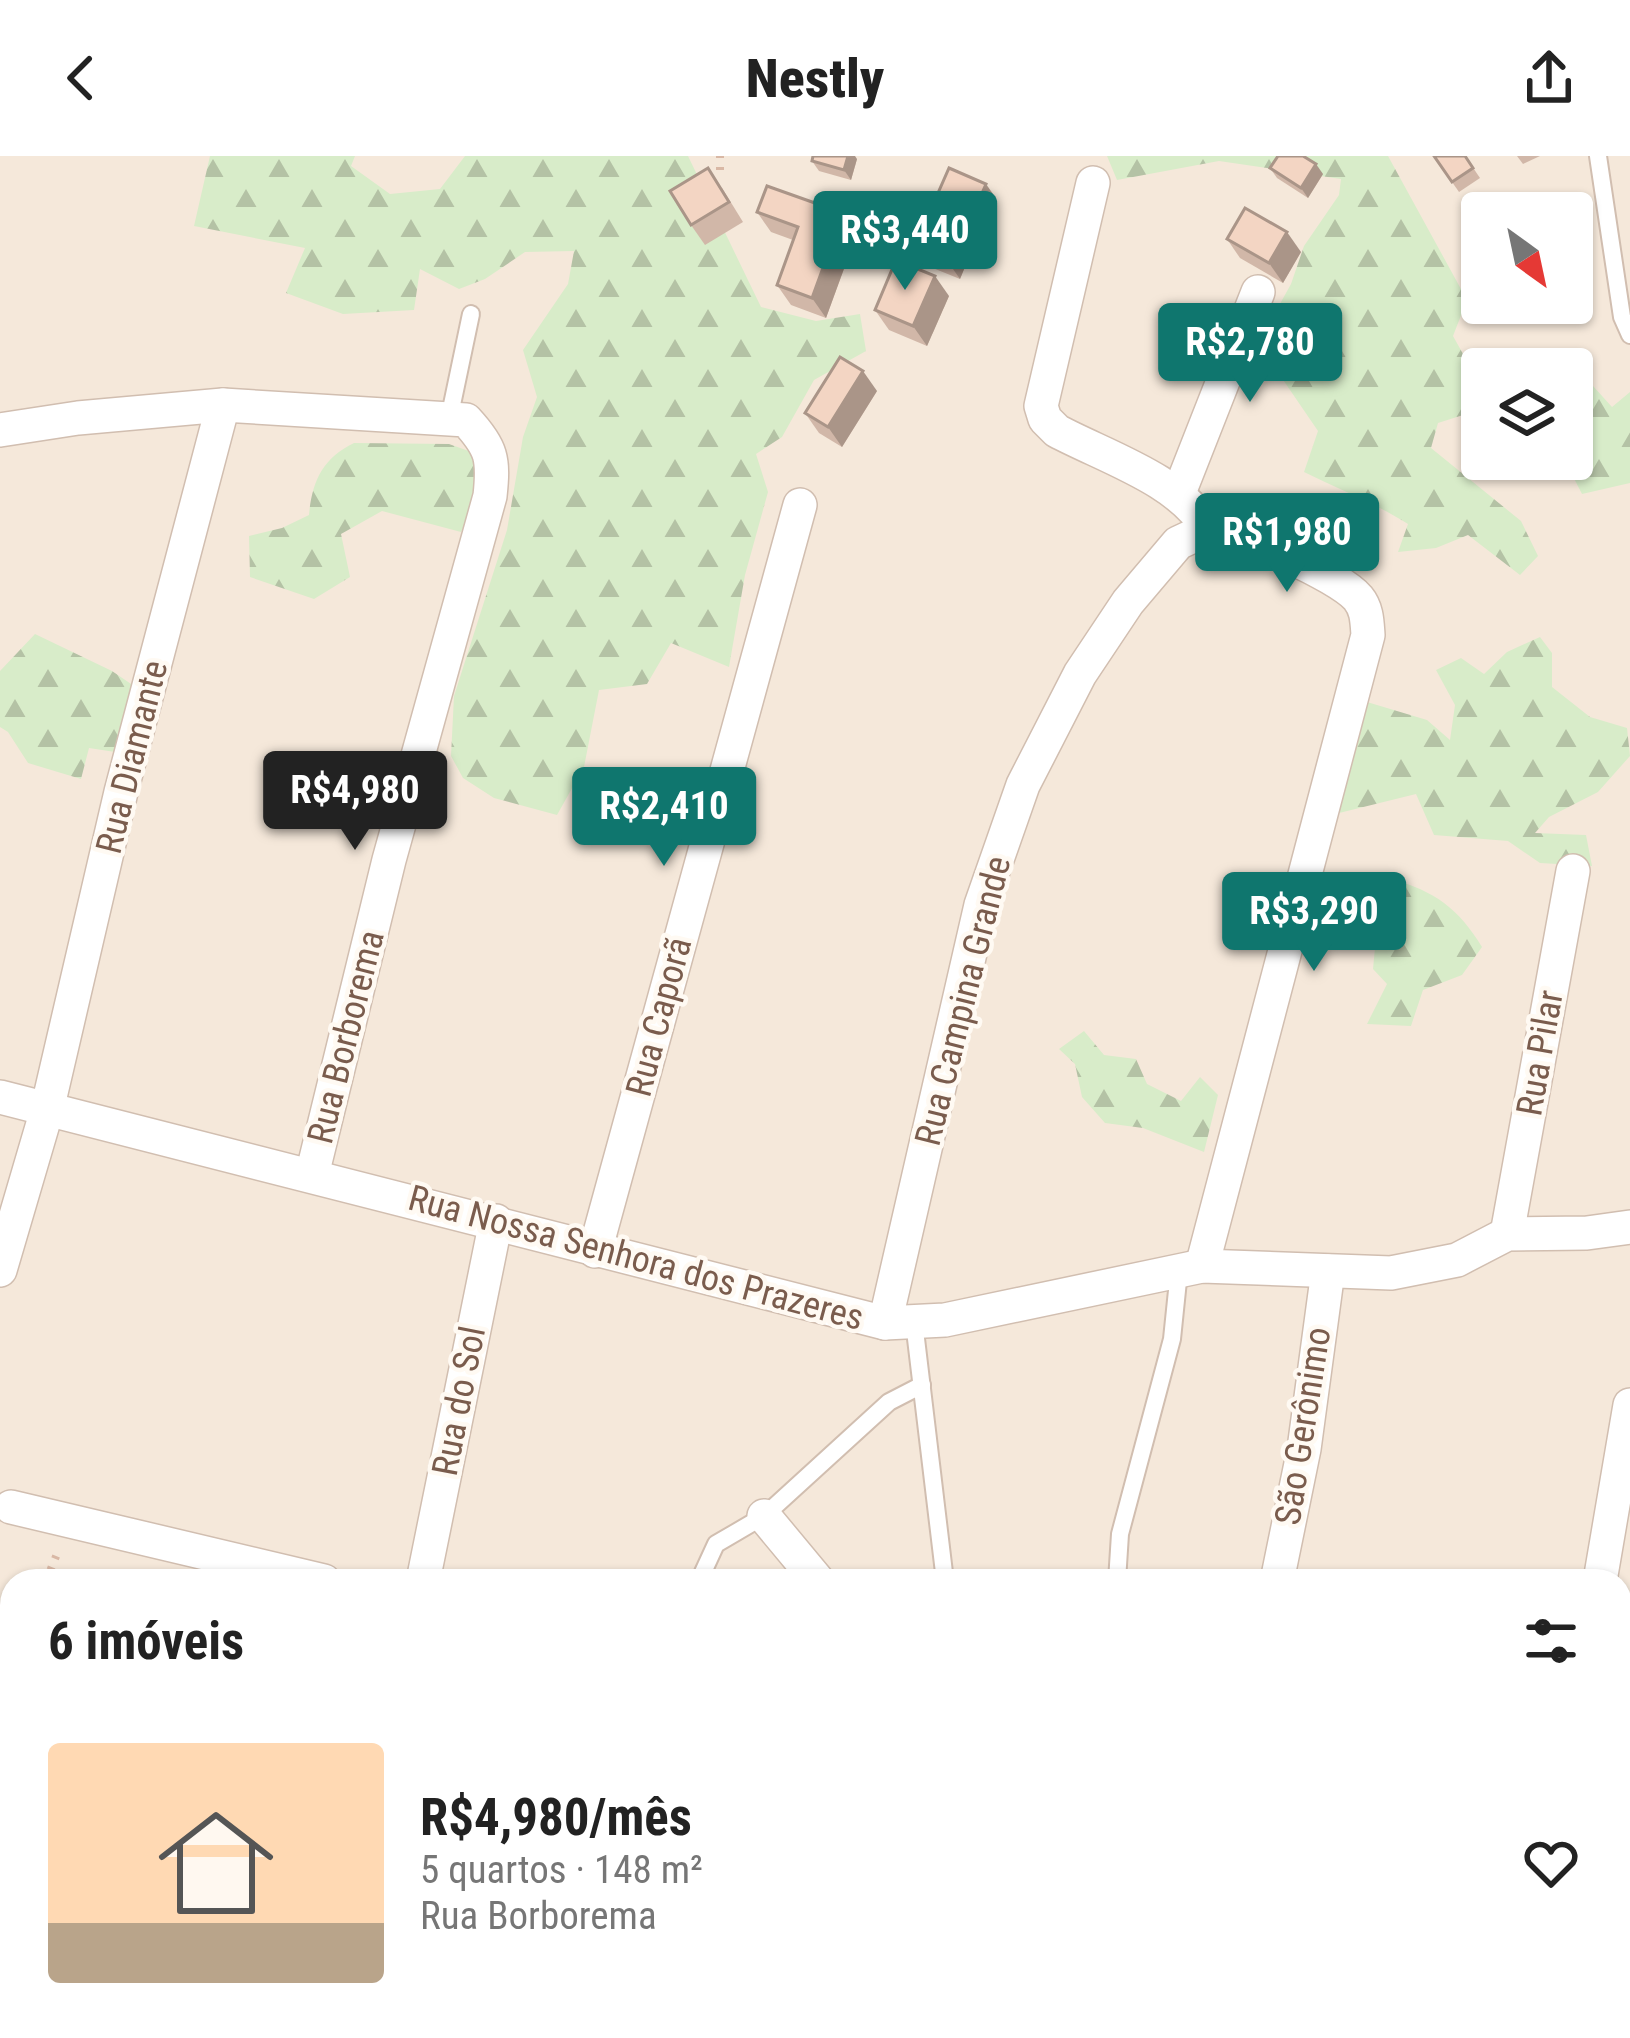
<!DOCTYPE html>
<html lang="pt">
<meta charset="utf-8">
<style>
body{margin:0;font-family:"Roboto Condensed",sans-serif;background:#f2f2f2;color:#222;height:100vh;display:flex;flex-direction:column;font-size:45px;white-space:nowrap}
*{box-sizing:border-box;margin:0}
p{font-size:39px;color:#767676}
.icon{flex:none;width:66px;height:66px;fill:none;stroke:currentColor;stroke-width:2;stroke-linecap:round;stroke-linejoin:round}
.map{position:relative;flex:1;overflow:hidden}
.panel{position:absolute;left:0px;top:1413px;width:1632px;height:471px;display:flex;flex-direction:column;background:#fff;border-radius:36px 36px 0 0;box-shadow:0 3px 9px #0004}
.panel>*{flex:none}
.needle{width:78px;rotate:147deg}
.tools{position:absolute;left:1461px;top:36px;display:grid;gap:24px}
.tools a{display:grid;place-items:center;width:132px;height:132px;border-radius:12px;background:#fff;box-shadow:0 3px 9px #0004;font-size:60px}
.price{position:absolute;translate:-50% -102px;padding:0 27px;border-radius:12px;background:#0f766e;color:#fff;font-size:39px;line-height:78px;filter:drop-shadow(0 3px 6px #0008)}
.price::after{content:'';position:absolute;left:50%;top:72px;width:36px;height:27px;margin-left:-18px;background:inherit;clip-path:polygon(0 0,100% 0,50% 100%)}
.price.on{background:#222;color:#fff}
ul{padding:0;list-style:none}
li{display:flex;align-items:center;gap:36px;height:300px;padding:0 48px}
li span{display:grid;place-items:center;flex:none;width:336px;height:240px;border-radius:12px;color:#555}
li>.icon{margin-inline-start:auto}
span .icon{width:144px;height:144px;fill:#fffc;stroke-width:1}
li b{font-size:51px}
h2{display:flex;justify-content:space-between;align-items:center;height:144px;padding:0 48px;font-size:51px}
header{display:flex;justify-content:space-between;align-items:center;height:156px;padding:0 48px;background:#fff;font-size:54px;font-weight:800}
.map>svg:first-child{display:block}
.residential{fill:#f5e8da;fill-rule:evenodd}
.forest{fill:url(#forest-firs)}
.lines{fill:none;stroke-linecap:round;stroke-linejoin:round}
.service-casing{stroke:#d1beb0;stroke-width:20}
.minor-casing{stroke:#d1beb0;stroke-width:36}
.path{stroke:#d9b8a5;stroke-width:8;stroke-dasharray:3 9;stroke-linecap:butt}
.service{stroke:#fff;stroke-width:16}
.minor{stroke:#fff;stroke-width:33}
.wall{fill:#d1b7a8}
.shaded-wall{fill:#aa9588}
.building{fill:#f3d5c3;stroke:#aa9588;stroke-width:3}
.labels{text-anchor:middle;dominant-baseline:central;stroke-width:9;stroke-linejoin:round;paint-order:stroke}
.street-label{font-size:36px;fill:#7a5c4d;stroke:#fffaf3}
</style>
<header><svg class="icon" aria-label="back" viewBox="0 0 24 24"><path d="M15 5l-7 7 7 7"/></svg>Nestly<svg class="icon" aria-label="share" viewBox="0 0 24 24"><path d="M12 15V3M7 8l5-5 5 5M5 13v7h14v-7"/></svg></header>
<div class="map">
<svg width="1630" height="1882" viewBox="0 0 1630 1882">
<defs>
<pattern id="forest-firs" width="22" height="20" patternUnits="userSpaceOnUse" patternTransform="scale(3)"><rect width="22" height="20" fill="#d8ecc9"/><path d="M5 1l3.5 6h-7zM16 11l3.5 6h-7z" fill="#b4c2a5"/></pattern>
</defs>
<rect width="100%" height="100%" fill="#fdf6ec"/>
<path class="residential" d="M0 0H1630V1882H0ZM1482 57H1572V147H1482ZM1482 213H1572V303H1482ZM12 1425H1620V1872H12Z"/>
<g class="forest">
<path d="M210 0H355L351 10 390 38 440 33 465 0H688L761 151 816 165 860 158 866 195 814 224 782 281 756 298 768 336 745 419 729 511 671 487 647 528 599 534 584 611 557 659 494 642 463 622 451 600 454 540 507 374 523 281 537 241 523 194 568 128 574 95 525 96 485 123 459 133 420 113 414 154 343 158 286 137 305 92 194 70Z"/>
<path d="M1107 0H1388L1467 144 1453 180 1482 232V253L1438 267 1431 292 1521 365 1538 400 1520 419 1468 379 1436 392 1398 396 1408 368C1375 347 1340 334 1304 316L1318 275 1266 199 1271 164 1291 128 1304 90 1339 39 1341 23 1219 5 1117 24Z"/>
<path d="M1572 218 1584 220 1612 251 1630 236V327L1582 338 1564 303H1572Z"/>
<path d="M354 287 449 288 480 299 478 339 461 376 382 355 341 378 350 421 314 443 250 421 249 380 282 372 309 359C312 325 323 302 354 287Z"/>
<path d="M35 478 112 515 134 530 115 596 89 592 81 623 28 607 8 576 0 571V515Z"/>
<path d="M1540 481 1552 497V531L1590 561 1627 572 1630 600 1598 636 1549 661 1535 677 1586 679 1592 710 1540 707 1508 685 1434 679 1416 638 1327 660 1357 543 1427 564 1450 584 1455 549 1436 514 1461 502 1484 518 1507 496Z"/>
<path d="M1391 723C1435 735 1459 753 1482 791L1462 819 1423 834 1411 870 1367 868 1387 828 1373 813 1377 770 1346 756 1324 755 1323 729 1375 738Z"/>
<path d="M1084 875 1104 899 1136 903 1147 928 1181 945 1200 921 1218 939 1204 996 1143 972 1105 967 1082 941 1075 908 1059 893Z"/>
</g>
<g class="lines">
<defs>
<g id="service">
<path d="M1598 0 1622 161 1630 179"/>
<path d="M449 263 471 158"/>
<path d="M914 1166 945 1425"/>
<path d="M699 1425 716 1388 764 1360 889 1246 922 1229"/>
<path d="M1117 1425 1120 1378 1172 1183 1179 1115"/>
<path d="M418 1872 425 1882"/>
<path d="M731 1872 750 1882"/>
<path d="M1074 1872 1079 1882"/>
</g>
<g id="minor">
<path d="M1093 27 1041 250 1045 263 1057 275C1106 301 1180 324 1208 373"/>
<path d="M0 274 78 262 223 249 466 264C492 292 494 303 490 340L389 704 312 1019"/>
<path d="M1179 337 1258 136"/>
<path d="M0 941 885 1167 945 1164 1202 1110 1391 1117 1457 1104 1507 1078 1587 1077 1630 1071"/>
<path d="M1507 1078 1573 715"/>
<path d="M595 1095 800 349"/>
<path d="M1202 1110 1368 479C1367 465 1367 453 1358 442 1338 419 1238 375 1208 373"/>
<path d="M0 1114 47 954 121 636 223 249"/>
<path d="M885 1167 981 749 1023 629 1080 518 1128 446 1178 387 1208 373"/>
<path d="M11 1351 324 1425"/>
<path d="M764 1360 818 1425"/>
<path d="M423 1425 496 1065"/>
<path d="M1277 1425 1304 1293 1328 1115"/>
<path d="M1600 1425 1630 1249"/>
<path d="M1620 1588 1630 1630"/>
<path d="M0 1779 12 1781"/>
<path d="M1620 1808 1630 1805"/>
<path d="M866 1872 870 1882"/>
<path d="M1161 1872 1166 1882"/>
<path d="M1314 1872 1319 1882"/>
<path d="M143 1882 146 1872"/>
<path d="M1444 1882 1461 1872"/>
<path d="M1620 1882 1630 1848"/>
</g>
</defs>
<use href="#service" class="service-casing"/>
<use href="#minor" class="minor-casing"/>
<g class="path">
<path d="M720 14V0"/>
<path d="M46 1425 59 1393"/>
<path d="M0 1541 12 1511"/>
</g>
<use href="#service" class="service"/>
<use href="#minor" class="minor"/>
</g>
<g class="wall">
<path d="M1434 0H1465L1480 22 1459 36Z"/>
<path d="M1517 0H1540L1523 8Z"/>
<path d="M857 3 851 24 819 15 812 5Z"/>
<path d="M1270 12 1323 18 1308 42 1277 22Z"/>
<path d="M722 32 743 66 705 89 691 69Z"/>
<path d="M993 38 979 70 968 65 978 79 960 123 918 106 904 86 938 49 935 44Z"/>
<path d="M757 56 843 57 857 77 826 162 791 149 777 129 793 84 771 76Z"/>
<path d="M1227 83 1301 96 1283 127 1240 102Z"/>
<path d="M949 140 927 190 889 174 875 154Z"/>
<path d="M877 235 842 291 819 277 805 257Z"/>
<path d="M299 1872 297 1882H259L257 1879 256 1882H211L208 1878Z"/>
<path d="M373 1872H399L379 1881Z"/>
</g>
<g class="shaded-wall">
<path d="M848 0H855L857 3 851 24 844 14Z"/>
<path d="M1316 8 1323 18 1308 42 1301 32Z"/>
<path d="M986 28 993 38 979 70 972 60Z"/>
<path d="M843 57 857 77 826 162 812 142Z"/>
<path d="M964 60 978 79 960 123 946 103Z"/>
<path d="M1287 76 1301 96 1283 127 1269 107Z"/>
<path d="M935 120 949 140 927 190 913 170Z"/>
<path d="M863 215 877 235 842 291 828 271Z"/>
<path d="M240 1872H258L254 1875 256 1882H238Z"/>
<path d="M282 1872H299L297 1882H282L280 1879Z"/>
</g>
<g class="building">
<path d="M813 0H848L844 14 812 5Z"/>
<path d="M1278 0H1303L1316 8 1301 32 1270 12Z"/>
<path d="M1434 0H1465L1473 12 1452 26Z"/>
<path d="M708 12 729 46 691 69 670 35Z"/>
<path d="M949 12 986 28 972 60 935 44Z"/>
<path d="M767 30 843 57 812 142 777 129 798 71 757 56Z"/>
<path d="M923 43 964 60 946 103 904 86Z"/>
<path d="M1245 52 1287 76 1269 107 1227 83Z"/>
<path d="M896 104 935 120 913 170 875 154Z"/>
<path d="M840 201 863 215 828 271 805 257Z"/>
<path d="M209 1872H240L238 1882 208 1878Z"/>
<path d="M255 1872H282L280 1879 254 1875Z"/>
</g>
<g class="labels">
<g class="street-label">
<text transform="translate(132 601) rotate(-76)">Rua Diamante</text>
<text transform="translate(963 845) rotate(-76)">Rua Campina Grande</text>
<text transform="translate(659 861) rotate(-75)">Rua Caporã</text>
<text transform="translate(346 881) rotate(-76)">Rua Borborema</text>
<text transform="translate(1540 897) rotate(-80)">Rua Pilar</text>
<text transform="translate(636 1102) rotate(15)">Rua Nossa Senhora dos Prazeres</text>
<text transform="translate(459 1245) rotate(-79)">Rua do Sol</text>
<text transform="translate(1303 1270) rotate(-81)">São Gerônimo</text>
</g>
</g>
</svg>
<div class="tools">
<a><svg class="needle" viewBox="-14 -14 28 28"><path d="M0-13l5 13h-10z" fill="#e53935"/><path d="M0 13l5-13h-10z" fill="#767676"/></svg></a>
<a><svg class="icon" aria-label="layers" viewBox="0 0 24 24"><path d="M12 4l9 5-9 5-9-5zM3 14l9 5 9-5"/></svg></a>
</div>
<b class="price" style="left:905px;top:137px">R$3,440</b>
<b class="price" style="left:1250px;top:249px">R$2,780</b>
<b class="price" style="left:1287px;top:439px">R$1,980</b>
<b class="price on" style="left:355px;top:697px">R$4,980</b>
<b class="price" style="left:664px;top:713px">R$2,410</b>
<b class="price" style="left:1314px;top:818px">R$3,290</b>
<section class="panel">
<h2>6 imóveis<svg class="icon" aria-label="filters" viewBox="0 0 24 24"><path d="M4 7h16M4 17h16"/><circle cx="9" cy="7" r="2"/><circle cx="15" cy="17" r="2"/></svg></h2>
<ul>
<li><span style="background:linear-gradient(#ffd9b3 75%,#b9a48a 0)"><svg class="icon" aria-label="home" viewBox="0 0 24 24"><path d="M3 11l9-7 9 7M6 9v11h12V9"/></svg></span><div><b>R$4,980/mês</b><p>5 quartos · 148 m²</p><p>Rua Borborema</p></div><svg class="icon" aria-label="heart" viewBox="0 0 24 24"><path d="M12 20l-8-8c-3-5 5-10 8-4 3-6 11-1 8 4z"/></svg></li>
</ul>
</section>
</div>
